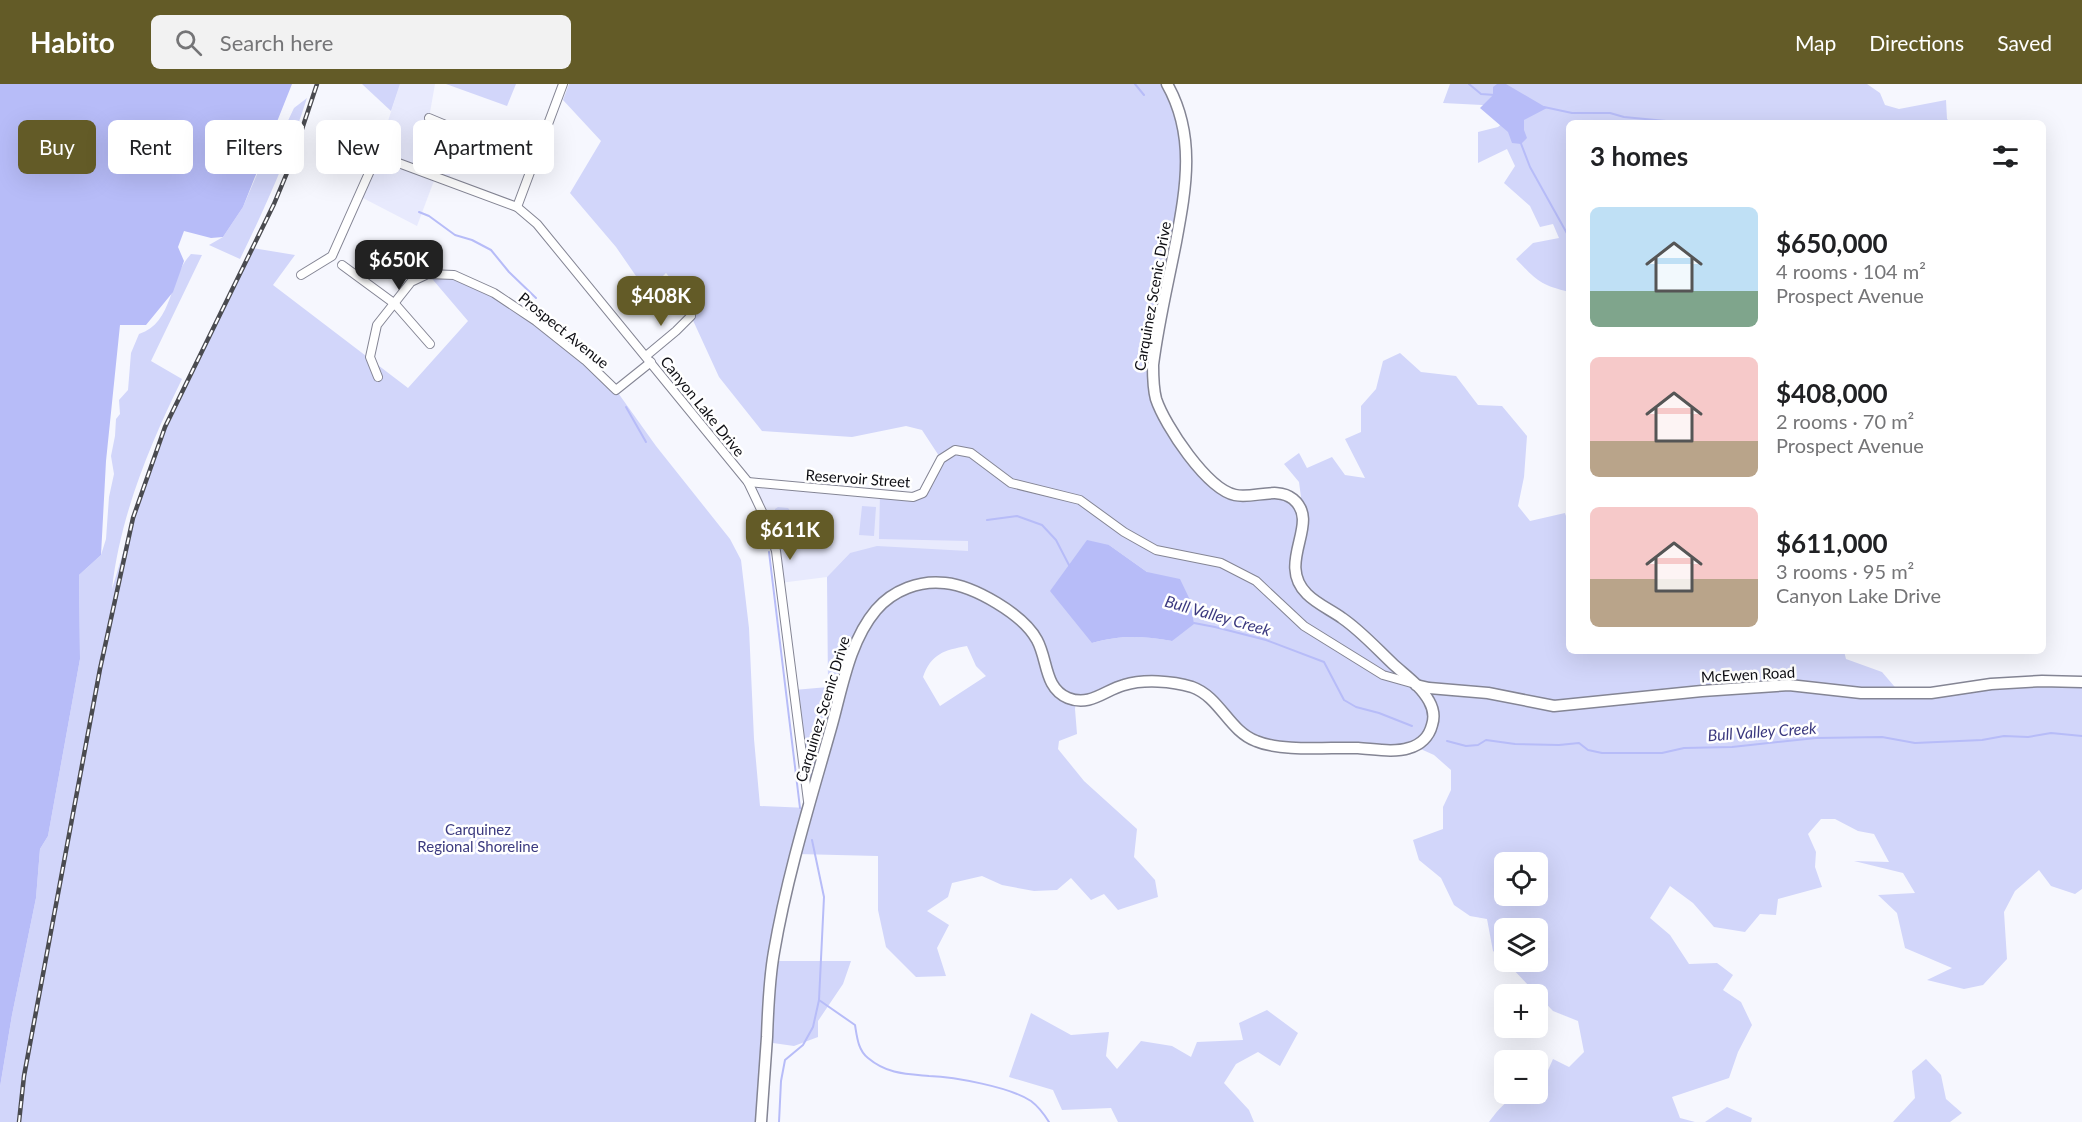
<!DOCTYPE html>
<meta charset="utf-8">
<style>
body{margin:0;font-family:Lato,sans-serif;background:#f2f2f2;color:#202124;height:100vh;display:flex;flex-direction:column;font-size:22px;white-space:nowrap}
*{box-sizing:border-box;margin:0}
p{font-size:20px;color:#757577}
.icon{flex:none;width:33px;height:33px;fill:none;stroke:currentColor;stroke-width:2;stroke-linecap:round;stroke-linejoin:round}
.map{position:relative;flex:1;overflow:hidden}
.drawer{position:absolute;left:1566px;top:36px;width:480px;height:534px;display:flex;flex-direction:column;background:#fff;border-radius:9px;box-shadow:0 6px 24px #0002}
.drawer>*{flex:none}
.hud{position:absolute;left:18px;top:36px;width:570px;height:54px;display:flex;gap:12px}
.fabs{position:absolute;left:1494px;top:768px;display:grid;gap:12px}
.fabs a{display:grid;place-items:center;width:54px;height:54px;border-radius:9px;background:#fff;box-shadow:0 6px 24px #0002;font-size:30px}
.price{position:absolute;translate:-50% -51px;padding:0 14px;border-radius:12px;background:#635b27;color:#fff;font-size:20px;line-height:39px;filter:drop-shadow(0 2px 3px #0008)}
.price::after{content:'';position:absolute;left:50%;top:36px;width:18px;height:14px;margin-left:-9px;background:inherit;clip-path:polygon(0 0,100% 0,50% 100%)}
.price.active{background:#222;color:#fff}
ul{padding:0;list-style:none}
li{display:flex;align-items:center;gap:18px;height:150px;padding:0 24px}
li span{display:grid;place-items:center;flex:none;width:168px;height:120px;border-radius:9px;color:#555}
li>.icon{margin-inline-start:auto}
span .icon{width:72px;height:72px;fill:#fffc;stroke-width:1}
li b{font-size:26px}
h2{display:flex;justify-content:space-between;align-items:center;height:72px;padding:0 24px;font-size:26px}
.chip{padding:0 21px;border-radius:9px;background:#fff;box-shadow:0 6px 24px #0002;font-size:21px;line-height:54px}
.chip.active{background:#635b27;color:#fff}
header{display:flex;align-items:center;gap:36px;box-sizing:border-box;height:84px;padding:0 30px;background:#635b27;color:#fff}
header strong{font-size:28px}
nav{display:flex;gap:33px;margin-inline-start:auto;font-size:21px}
.search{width:420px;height:54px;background:#f2f2f2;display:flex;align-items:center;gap:15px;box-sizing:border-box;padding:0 21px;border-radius:9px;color:#757577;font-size:22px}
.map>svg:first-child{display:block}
.built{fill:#e8eafd}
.green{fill:#d2d6fa;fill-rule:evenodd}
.water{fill:#b7bcf8}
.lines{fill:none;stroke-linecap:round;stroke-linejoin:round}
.stream{stroke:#b7bcf8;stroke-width:2}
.street-casing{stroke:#848594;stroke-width:10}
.secondary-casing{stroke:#848594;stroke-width:13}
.street{stroke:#fff;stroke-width:8}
.secondary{stroke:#fff;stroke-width:10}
.rail-casing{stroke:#4a4b50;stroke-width:4.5}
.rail{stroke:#fff;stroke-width:2;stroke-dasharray:7;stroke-linecap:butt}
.labels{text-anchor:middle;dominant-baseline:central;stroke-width:5;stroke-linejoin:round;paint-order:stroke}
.street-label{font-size:15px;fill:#0e0e13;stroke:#fff}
.park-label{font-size:15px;fill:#3b3a7f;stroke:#fff}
.water-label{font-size:16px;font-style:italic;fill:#3b397f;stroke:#fff}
</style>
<header>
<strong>Habito</strong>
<div class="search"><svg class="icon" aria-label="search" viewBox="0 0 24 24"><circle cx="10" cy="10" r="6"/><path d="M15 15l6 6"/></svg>Search here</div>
<nav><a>Map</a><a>Directions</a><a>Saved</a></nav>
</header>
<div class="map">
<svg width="2082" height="1038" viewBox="0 0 2082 1038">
<rect width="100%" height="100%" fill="#f6f7fe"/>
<g class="built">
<path d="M400 0H435L429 34 462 48 448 98 435 94 417 142 359 112 377 71Z"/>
<path d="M748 398 913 413 973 399 968 467 850 469 827 493 780 499 776 467Z"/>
</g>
<g class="green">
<path d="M362 0H400L391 27Z"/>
<path d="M446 0H516L507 22Z"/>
<path d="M569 0H1167L1187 68 1153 281 1166 334 1222 406 1280 409 1303 428 1299 398 1284 380 1299 369 1307 384 1332 373 1345 391 1365 394 1345 355 1361 348V322L1376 305 1383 277 1400 269 1421 288 1456 292 1478 321 1502 322 1527 352 1524 393 1518 422 1530 437 1565 429 1569 441V567H1844L1846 575 1882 588 1900 609 2082 598V805L2075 810 2051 802 2039 786 2015 807 2004 828 2007 875 1983 901 1964 905 1927 896 1952 884 1905 864 1897 829 1878 811 1915 809 1903 789 1854 777 1889 778 1874 750 1858 747 1835 735H1821L1808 750 1816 768 1815 783 1822 803 1778 815 1776 831 1760 830 1745 848 1714 843 1693 819 1670 802 1650 834 1670 851 1689 880 1717 879 1733 891 1723 906 1741 918 1752 941 1738 968 1729 994 1672 1013 1680 1034 1695 1038H1489C1504 1018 1512 1010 1538 1010V998L1545 993 1553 975 1569 983 1584 968 1578 937 1553 927 1506 878H1538V844H1504V876L1493 867 1487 835 1470 832 1454 821 1441 794 1419 776 1413 756 1443 745V723L1451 706V686L1434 671 1414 662 1261 659 1202 608 1151 598 1076 616 1075 625 1077 650 1059 657 1058 665 1084 697 1137 745 1134 773 1155 796 1158 813 1118 826 1104 810 1091 816 1071 794 1057 806 1034 807 1002 801 982 792 952 799 948 813 927 827 949 841 937 864 946 892 916 893 886 863 878 826V772L797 770 772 877H851L843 900 818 937V953L794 962 766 958 761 1038H0V1003L12 931 36 814 40 765 48 752 80 575 79 491 101 471 106 455 109 413 114 390 111 372 115 352 116 335 120 330 119 316 128 306 131 269 139 250C174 239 169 192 191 170L202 171 151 277 182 295C150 360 120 432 112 505L146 393 165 343 253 164 295 171 273 201 408 304 468 237 428 190 454 191 494 209 616 306 656 362 730 455 741 476 749 544 754 655 760 722 808 724 794 606 828 603 827 493 850 469 877 462 968 467V457L879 455 880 409 913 413 923 409 941 375 922 346 906 342 852 353 762 347 719 293 691 232 694 222 666 189 647 208 616 163 570 109 601 57 563 16ZM1109 461 1147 488 1172 557C1143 552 1121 551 1092 559ZM967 562 976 582 986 592 940 622 923 593C931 570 944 566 967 562ZM1504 778H1538V812H1504Z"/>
<path d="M1450 0H1867L1880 9 1885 21 1899 25 1946 16 1947 35 1951 39H1569V208C1540 201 1536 196 1516 175L1533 159 1559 154 1553 140 1540 143 1530 122 1504 99 1515 82 1507 65 1478 79V48L1498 43 1521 23 1443 19Z"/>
<path d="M307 14C289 70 266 122 240 175L209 161 223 153 243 123 263 76 277 60 294 24Z"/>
<path d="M862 422 876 423 874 452 859 451Z"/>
<path d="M778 423 788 424 805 445 799 451 801 455 793 462 775 431V425Z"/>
<path d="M1267 926 1298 949 1280 982 1258 968 1236 980 1224 999 1249 1026 1254 1038H1118L1111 1024 1062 1026 1053 1006 1009 993 1031 929 1071 951 1109 948 1106 972 1117 985 1141 957 1172 962 1191 973 1197 958 1243 956 1239 939Z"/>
<path d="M1926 975 1941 991 1946 1015 1962 1029 1950 1038H1893L1915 1014 1912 987Z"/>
<path d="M1727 1023 1752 1034 1751 1038H1705Z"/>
</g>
<g class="water">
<path d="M0 0H292L243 123 223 153 211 154 184 147 178 163 184 177 173 208 146 241H120L106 377 101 471 79 491 80 575 48 752 40 765 36 814 12 931 0 1003Z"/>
<path d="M1497 0H1506L1547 24 1524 36V46L1527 54 1521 60 1512 59 1508 48 1480 24 1493 11V3Z"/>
<path d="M1087 456 1109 461 1147 488 1180 495 1190 516 1194 540 1172 557C1142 552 1121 551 1092 559L1050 507Z"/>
</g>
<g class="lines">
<g class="stream">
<path d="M1135 0 1144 11"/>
<path d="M1469 0 1481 10 1495 11"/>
<path d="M1544 23 1572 29H1610L1624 33 1687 39"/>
<path d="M272 52 277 56"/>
<path d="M1520 57 1530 83 1569 153"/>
<path d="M419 128 429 132 455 151 472 156 491 166 509 188 536 214"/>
<path d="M626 323 646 358"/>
<path d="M987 436 1017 432 1042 441 1056 456 1070 483"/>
<path d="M769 468 800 724"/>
<path d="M1194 539 1215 543 1266 556 1324 578 1344 616 1356 623 1379 629 1412 642"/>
<path d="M1447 657 1466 662 1478 661 1486 656 1515 660 1559 661 1579 659 1588 666 1602 669H1662L1684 664 1732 663 1816 654 1882 653 1915 659 1982 656 2004 652 2028 653 2051 649 2082 652"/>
<path d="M819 916 855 941C857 953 858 966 868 974 887 990 906 990 929 992 955 993 1010 1003 1031 1017 1039 1023 1044 1030 1049 1038"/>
<path d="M779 1038 781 997 785 976 803 961 813 943 819 916 824 813 812 756"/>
</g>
<defs>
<g id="street">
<path d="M429 34 534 78"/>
<path d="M517 123 563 0"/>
<path d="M342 181 395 220 430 260"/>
<path d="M301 191 332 172 377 71 517 123 537 140 748 398 766 436 776 467 808 717"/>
<path d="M646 272 676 247 691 232"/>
<path d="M378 293 370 273 377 241 411 198 428 190 454 191 494 209 536 237 585 276 616 306 651 278"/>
<path d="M748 398 913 413 923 409 941 375 955 366 971 369 1011 399 1080 416 1124 448 1156 466 1221 479 1256 497 1304 542 1383 591 1415 600"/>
</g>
<g id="secondary">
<path d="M1416 601 1429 604 1488 609 1554 622 1702 607 1789 601 1861 609H1931L1991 600 2042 597 2082 598"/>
<path d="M761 1038C763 1010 765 981 767 953 768 924 769 896 774 868 787 792 810 718 831 644 842 605 849 558 876 526 893 506 920 496 945 499 974 502 1023 530 1037 556 1048 576 1044 604 1068 614 1090 623 1105 606 1124 601 1144 595 1172 597 1192 603 1220 613 1229 647 1256 657 1282 668 1329 663 1358 664 1374 665 1394 669 1409 664 1420 661 1429 653 1432 641 1435 632 1433 624 1429 617 1421 602 1405 591 1393 580 1377 565 1361 547 1342 534 1331 526 1317 520 1307 510 1275 478 1322 439 1293 415 1277 402 1254 415 1235 411 1207 405 1165 342 1156 315 1153 304 1153 293 1153 281 1158 240 1168 199 1176 158 1186 104 1196 51 1167 0"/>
</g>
</defs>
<use href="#street" class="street-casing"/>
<use href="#secondary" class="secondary-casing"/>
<use href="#street" class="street"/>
<use href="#secondary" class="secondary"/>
<defs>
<path id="rail" d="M19 1038 24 992 100 585 133 434 165 343 274 120 289 84 317 0"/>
</defs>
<use href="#rail" class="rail-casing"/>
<use href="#rail" class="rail"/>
</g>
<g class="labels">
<g class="street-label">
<text transform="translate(1152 212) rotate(-80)">Carquinez Scenic Drive</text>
<text transform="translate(564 246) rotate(39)">Prospect Avenue</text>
<text transform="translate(703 322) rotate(51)">Canyon Lake Drive</text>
<text transform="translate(858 394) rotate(4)">Reservoir Street</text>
<text transform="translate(1748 590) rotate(-3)">McEwen Road</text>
<text transform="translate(822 625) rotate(-73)">Carquinez Scenic Drive</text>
</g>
<g class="park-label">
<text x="478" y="745">Carquinez<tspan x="478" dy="17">Regional Shoreline</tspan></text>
</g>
<g class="water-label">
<text transform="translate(1218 531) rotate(16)">Bull Valley Creek</text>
<text transform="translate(1762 647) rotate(-4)">Bull Valley Creek</text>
</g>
</g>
</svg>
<div class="fabs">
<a><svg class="icon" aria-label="locate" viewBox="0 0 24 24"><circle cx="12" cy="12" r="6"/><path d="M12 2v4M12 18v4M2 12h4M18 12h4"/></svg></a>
<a><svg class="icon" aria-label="layers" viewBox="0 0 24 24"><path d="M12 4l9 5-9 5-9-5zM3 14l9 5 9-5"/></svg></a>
<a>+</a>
<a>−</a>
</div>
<b class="price active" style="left:399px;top:207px">$650K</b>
<b class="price" style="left:661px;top:243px">$408K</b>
<b class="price" style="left:790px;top:477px">$611K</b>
<div class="hud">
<a class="chip active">Buy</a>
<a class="chip">Rent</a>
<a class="chip">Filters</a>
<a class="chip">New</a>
<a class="chip">Apartment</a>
</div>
<section class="drawer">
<h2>3 homes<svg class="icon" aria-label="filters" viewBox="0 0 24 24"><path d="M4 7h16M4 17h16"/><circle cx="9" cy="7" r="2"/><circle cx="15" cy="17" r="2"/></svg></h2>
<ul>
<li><span style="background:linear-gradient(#bfe0f5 70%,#7fa58c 0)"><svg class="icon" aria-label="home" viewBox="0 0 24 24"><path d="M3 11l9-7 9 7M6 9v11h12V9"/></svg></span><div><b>$650,000</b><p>4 rooms · 104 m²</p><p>Prospect Avenue</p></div></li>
<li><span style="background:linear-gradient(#f6c9c9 70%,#b9a48a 0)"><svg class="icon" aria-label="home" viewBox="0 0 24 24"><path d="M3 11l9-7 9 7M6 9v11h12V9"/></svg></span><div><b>$408,000</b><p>2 rooms · 70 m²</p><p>Prospect Avenue</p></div></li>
<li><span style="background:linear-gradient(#f6c9c9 60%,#b9a48a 0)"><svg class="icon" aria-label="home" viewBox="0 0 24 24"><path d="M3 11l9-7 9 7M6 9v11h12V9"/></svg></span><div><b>$611,000</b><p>3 rooms · 95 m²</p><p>Canyon Lake Drive</p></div></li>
</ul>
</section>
</div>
